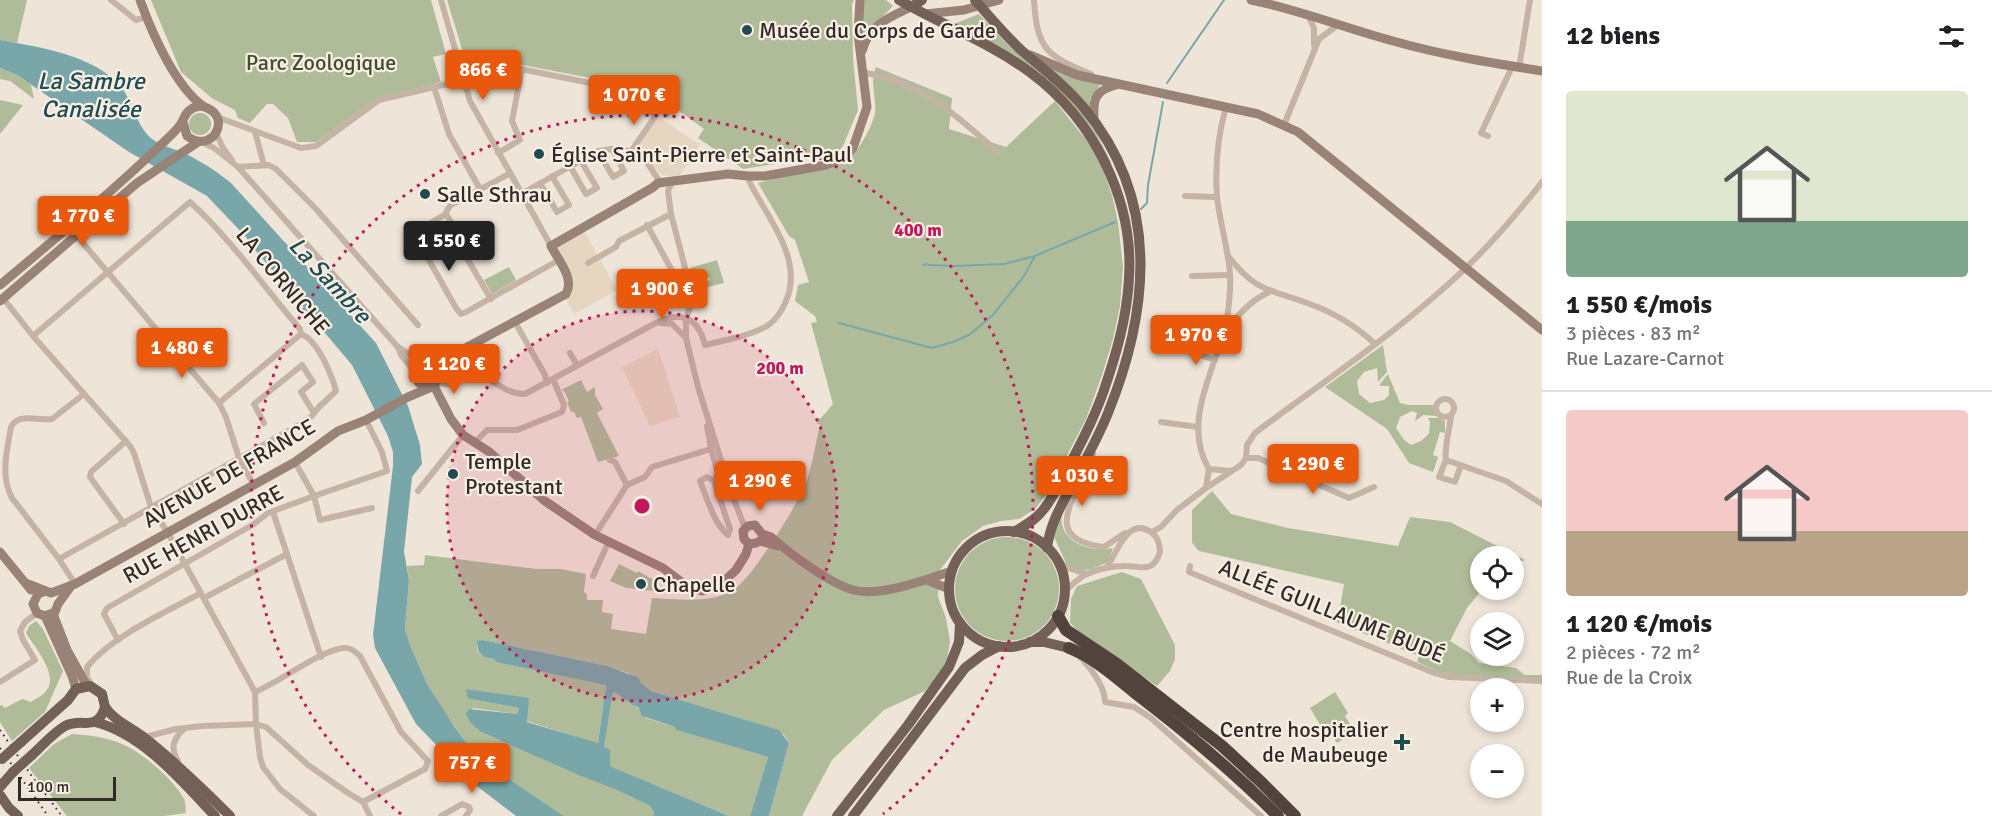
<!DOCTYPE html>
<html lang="fr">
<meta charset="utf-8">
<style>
body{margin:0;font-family:Signika,sans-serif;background:#f6f6f6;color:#202124;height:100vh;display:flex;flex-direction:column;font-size:22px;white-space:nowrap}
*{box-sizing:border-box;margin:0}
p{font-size:20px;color:#757577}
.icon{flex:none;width:33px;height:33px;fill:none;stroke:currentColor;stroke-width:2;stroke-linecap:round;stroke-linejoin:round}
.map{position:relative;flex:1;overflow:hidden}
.side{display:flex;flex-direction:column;background:#fff;width:450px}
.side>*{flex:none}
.buttons{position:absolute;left:1470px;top:546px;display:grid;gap:12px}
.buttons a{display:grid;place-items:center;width:54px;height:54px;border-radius:50%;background:#fff;box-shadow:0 3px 9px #0003;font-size:30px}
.scale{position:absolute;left:18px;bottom:15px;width:98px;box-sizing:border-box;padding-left:6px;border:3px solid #322a26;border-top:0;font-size:16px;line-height:21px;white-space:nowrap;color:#322a26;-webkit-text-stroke:4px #f7eee4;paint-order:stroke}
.price{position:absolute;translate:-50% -51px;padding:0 14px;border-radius:6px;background:#ea580c;color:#fff;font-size:20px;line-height:39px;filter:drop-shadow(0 2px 3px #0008)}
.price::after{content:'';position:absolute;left:50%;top:36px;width:18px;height:14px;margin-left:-9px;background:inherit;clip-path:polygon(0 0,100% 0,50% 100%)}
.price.current{background:#222;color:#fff}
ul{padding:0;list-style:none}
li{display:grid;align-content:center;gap:12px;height:318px;padding:0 24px}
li+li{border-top:2px solid #e0e0e0}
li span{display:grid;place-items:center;height:186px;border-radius:6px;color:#555}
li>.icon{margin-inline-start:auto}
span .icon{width:108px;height:108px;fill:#fffc;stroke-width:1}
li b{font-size:26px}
h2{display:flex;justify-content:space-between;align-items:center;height:72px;padding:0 24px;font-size:26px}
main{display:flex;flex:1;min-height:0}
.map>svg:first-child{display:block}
.green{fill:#b0bc99}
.plaza{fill:#e6d5c0}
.water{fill:#79a7a9}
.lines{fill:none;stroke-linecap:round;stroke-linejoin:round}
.stream{stroke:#79a7a9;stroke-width:2}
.street{stroke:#c5b4a5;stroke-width:6}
.secondary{stroke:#998377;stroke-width:9}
.primary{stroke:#736158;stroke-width:10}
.highway{stroke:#52443d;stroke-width:12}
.rail{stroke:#322a26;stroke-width:2;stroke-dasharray:1.5 4.5;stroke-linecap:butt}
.primary-bridge{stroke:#736158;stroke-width:10}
.ring{fill:none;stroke:#c2185b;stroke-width:3;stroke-dasharray:3 6}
.poi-dot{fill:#1f4c50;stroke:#f7eee4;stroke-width:2}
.labels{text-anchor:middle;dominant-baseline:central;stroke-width:4.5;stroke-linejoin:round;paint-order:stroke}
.poi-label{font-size:22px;fill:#322a26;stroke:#f7eee4;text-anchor:start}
.park-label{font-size:22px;fill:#414e2b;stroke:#f7eee4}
.street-label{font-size:22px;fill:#322a26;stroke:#f7eee4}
.water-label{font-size:24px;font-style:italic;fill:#1f4c50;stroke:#f7eee4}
.centre{fill:#c2185b;stroke:#f7eee4;stroke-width:3}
.ring-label{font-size:18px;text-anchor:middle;font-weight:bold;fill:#c2185b;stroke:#f7eee4;stroke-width:4.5;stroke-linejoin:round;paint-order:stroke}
</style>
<main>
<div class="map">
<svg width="1542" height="816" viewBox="0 0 1542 816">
<rect width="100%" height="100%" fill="#efe4d8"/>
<g class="green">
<path d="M0 0H27L17 43 0 40Z"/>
<path d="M151 0H431L446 54 433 57 441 82 376 99 316 142H297L288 118 273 104H267L250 123 238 118 235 110 213 99 181 72Z"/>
<path d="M447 0H854L852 4 853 58 858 110 843 146 835 155 743 169 698 138 704 129 675 108 668 117 621 84 512 63 469 72Z"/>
<path d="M863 0H886L893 6 864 36 861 34Z"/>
<path d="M979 14 1008 45 1058 87 1082 113 1096 133 1111 162 1108 164 1053 89 954 24Z"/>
<path d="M1044 66 1100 85 1090 99V110Z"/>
<path d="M876 67 952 98 949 129 1006 147 1055 101 1087 141 1101 164 1112 195 1118 222 1123 267 1120 306 1113 339 1102 375 1086 419 1048 492 1035 509 1019 519 1001 521 983 526 962 541 940 570 938 597 946 618 950 641 947 662 936 678 925 691 884 710 832 760 802 816H769L789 743 784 735 775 729 651 691 628 673 608 666 483 640 477 642V651L484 657 494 659 496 662 606 684 598 744 527 721 528 698 470 699 519 708 517 714 472 708 481 732 582 776 619 791 650 806 654 812 653 816H564L506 777 481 757 466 742 443 710 427 684 410 645 405 629 409 580 407 566 424 565 425 555 537 569H561L586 574 584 592 587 594V600H603L602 612 613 614 611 629 646 634 652 598C678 599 710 604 733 590 751 580 795 508 804 488 812 469 815 445 820 425L817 423 818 418H821L833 404 811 323 817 322 815 316 795 301 798 285 809 282 795 240 789 236 758 183 831 164H848C858 148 871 131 875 113 877 97 869 83 876 67Z"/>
<path d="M0 68 17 75 31 85 34 99 10 81 0 79Z"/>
<path d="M0 100 23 105 0 134Z"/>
<circle cx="200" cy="124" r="11"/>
<path d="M717 260 724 283 708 287 706 282 710 280 709 277 705 280 704 274 692 278 690 268Z"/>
<path d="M509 267 516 280 492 294 484 280Z"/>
<path d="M1383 345 1387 372 1378 382 1377 368 1364 372 1357 381 1359 394 1370 403 1384 400 1389 395V386H1380V384L1388 374 1400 403 1409 405H1433L1436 416 1423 415 1415 421 1417 413 1412 411 1400 417 1396 428 1404 440 1411 445 1421 441 1429 434 1430 422 1428 418H1438L1445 421V433L1440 432 1433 455 1438 457 1433 472 1409 463 1387 429 1325 387Z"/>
<path d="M581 380 587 392 595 387V395L603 409 597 413 619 456 598 462 581 417 577 418 574 412H571L567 402 569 401 564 391 561 390Z"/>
<path d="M1212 491 1231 514 1288 528 1398 546 1410 517 1450 522 1525 560 1514 564V556H1480L1482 590 1467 608 1450 641 1471 654 1479 663 1516 668 1525 675H1542V679L1459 676 1438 671 1417 662 1419 656 1334 621 1340 608 1344 584 1199 551 1192 543V510Z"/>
<path d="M1062 514C1058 542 1090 553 1113 548L1108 562 1092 569 1085 570 1071 568 1066 563 1054 537V531Z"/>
<circle cx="1007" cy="589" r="52"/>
<path d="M619 564 637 573 638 571 659 583 654 591 626 588 610 581Z"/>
<path d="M1122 572 1141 579 1175 645V659L1170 671 1157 686 1081 634 1070 623 1071 599 1077 586Z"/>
<path d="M36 621 43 629 63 671 45 712 12 741 0 722V706L2 705 5 708 22 699 31 702C35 699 42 696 46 691 60 676 34 646 26 633L29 626Z"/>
<path d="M614 692 623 695 630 704 637 707 646 718 675 727 677 730 768 757 750 816H729L610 766V749L604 747 610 702Z"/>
<path d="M1335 692 1348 713 1345 716 1355 732 1337 743 1327 728 1323 730 1310 708Z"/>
<path d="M72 734C88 735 106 737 122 744 142 752 174 780 184 799 186 803 185 808 186 813L164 816H67L29 768 54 744Z"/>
</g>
<g class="plaza">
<path d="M656 115 700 145 678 178 663 175 632 150Z"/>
<path d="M582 227 617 290 574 314 564 296 568 291 551 246Z"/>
<path d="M658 349 680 417 650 426 622 367Z"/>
</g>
<g class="water">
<path d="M0 40C38 47 96 55 122 88 133 103 137 127 152 139 162 146 175 149 186 154 202 162 218 172 232 184L376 343 408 406 420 445 422 464 412 477 404 552 409 580 405 629 410 645 427 684 454 726 466 742 481 757 506 777 564 816H516L473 783 416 724 375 648 373 635 393 466V452L388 436 352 365 250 244 246 237 207 196 129 152 17 75 0 68Z"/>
<path d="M483 640 608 666 639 678 640 682 651 691 779 730 789 743 769 816H750L768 757 676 730 675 727 642 716 638 707C628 705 624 696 614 692L612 696 604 747 610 749V766L729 816H653L654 812 650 806 619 791 581 776 481 732 470 722 466 714 469 709 517 714 519 708 470 699 467 696 466 689 529 698 527 722 598 743 606 685 496 662 494 659 484 657 478 651 477 641Z"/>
</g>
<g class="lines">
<g class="stream">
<path d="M1167 83 1224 0"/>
<path d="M1141 209 1147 203 1148 185 1163 102"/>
<path d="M923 265 927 264"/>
<path d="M929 265 954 266 1004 264 1035 256 1115 222"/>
<path d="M839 323 932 348 953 342 969 335 993 315 1024 276 1035 256"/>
</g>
<g class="street">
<path d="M111 0 136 20 147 17"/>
<path d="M441 0 470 101 551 246"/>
<path d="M1034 0C1037 50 1047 56 1091 74"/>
<path d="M1308 15 1314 28V45"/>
<path d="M1519 68 1530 0"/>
<path d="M862 72C923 83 953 113 998 152"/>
<path d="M434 87 449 134 480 189"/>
<path d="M217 117 301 148 316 146 379 100 516 68 620 89 656 115 632 150"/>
<path d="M1284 125 1319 39 1339 24"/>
<path d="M255 132 264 165"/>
<path d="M216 133 223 148 232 160"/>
<path d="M1488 136 1481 133 1512 67"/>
<path d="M202 142 214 148 238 167 397 346 424 365"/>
<path d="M598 151 613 177 624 171 612 149"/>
<path d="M498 153 520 140 512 121 522 69"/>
<path d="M570 166 586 194 597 188 581 161"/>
<path d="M238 167 269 165 276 169 316 209 418 325"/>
<path d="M509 174 451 205 447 210 446 214C432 222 417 228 421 246L456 308 461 314 466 312 559 260"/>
<path d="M672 182 668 191 671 214 693 298 686 319V338L698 387 732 495 745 528"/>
<path d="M540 183 557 212 569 205 552 176"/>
<path d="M521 194 598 151 612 149 640 152 660 182"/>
<path d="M1185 196 1217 197"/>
<path d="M446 214 461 239 459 245 491 299"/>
<path d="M647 225 675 276"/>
<path d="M76 235 219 403 226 417 239 458 254 485"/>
<path d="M1229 257C1256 292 1269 289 1307 303 1333 312 1355 325 1375 344"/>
<path d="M588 263 616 247 619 241 671 214"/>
<path d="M685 270 649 291 658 306 662 308 685 294 692 293"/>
<path d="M1192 276 1230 275"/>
<path d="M3 298 33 336 130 446 134 453 151 507 168 533 255 692 256 724 260 757 263 767 280 789 314 816"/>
<path d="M515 322 545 375 547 383"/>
<path d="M661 323 672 324 686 338"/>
<path d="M1226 331C1239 314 1250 301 1269 292"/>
<path d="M33 336 190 202C230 238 265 288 300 329L301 334C318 340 332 376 336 391L319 407 311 417 294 428"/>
<path d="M398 347 401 355 416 373"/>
<path d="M1185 350 1215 360"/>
<path d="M570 353 577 365"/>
<path d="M437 383 449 384 476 374C495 378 503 394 525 394L652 325C678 311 697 314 705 345 725 340 749 336 767 326 776 320 782 311 786 301 804 260 768 218 750 183L748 176"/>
<circle cx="1445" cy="408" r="9"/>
<path d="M219 403 301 334"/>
<path d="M1451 415C1450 430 1444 445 1446 460L1506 481 1542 504"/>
<path d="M1161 422 1198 427"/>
<path d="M264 423 254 404 302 365 313 382 301 392 314 413"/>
<path d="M707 426 711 449 718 473 714 481 730 529 728 535C713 522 708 500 700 481L707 477 714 481"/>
<path d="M474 443 487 430H517L562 412 564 405 553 379"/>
<path d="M1093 454C1082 491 1034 539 1104 547L1125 533"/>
<path d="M1246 458H1258L1349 498 1374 487"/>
<path d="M610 460 615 462 627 485"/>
<path d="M1446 460 1439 477 1455 482 1461 465"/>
<path d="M295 462 314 496 320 520 372 508"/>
<path d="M1209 469C1188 434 1202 395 1215 359 1220 346 1226 334 1227 320 1229 305 1231 289 1230 274 1228 248 1220 223 1217 197 1215 168 1218 135 1226 107"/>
<path d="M627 485 645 477 652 467 711 449"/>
<path d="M1206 487 1209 469 1231 471"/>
<path d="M418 491 463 435"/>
<path d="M273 512 321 657"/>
<path d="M124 524 90 477 91 472 126 441"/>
<path d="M1152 532 1161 527 1177 510 1206 488 1241 465 1246 458 1247 445 1255 433C1316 387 1379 345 1436 295 1475 262 1511 222 1542 182"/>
<path d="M595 535 627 485"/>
<path d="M59 559 288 431"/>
<path d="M1057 560 1068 568 1087 574"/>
<path d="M1190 566 1189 572 1432 672 1449 677 1542 681"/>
<path d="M593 576 609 541"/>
<path d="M75 584 59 559 12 498C0 476 7 451 11 427 19 412 37 421 52 419L84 394"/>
<path d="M1064 592C1071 586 1078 578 1087 574 1098 569 1113 566 1125 566 1141 566 1153 574 1160 552 1160 544 1158 537 1151 532 1127 516 1117 554 1106 568"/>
<path d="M204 598 287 554"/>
<path d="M118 640 104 614 107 608 254 524 268 513 314 496 387 471 382 452 366 420"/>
<path d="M1081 658C1091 668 1105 687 1105 702L1134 707 1151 718 1261 816"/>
<path d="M0 682 35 660 23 640 20 631 25 622 37 613"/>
<path d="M90 682 87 678V667C112 636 166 612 201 593"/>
<path d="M255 692C282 681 317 652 343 648 350 647 355 651 360 656L401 732 428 761 425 769 363 802"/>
<path d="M145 737 176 729 202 726 256 724 266 727 308 765 348 793 363 802 370 816"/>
<path d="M178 761C170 748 173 739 184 729"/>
<path d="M441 816 462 804 469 807 470 810 466 816"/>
</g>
<g class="secondary">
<path d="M140 0C152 33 175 86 203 106"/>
<path d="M1251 0C1300 10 1345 28 1393 41 1442 55 1492 63 1542 71"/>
<path d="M925 14 964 10 999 0"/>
<path d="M862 51C869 25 888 18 911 7"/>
<path d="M1030 55 1077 75 1258 114 1298 132 1542 330"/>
<path d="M1094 121C1093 101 1093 91 1116 85"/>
<path d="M0 285C56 238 112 192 165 141 170 136 176 131 180 125 184 120 184 114 190 110 195 106 201 105 207 108 232 118 212 155 187 136L183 122"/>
<path d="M0 301 137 183 198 142"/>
<path d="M434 386 451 419 463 435 488 451 545 501 595 535 663 568 688 587 702 591 721 584 736 570 746 554 749 544"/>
<path d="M429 387C417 386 412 376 420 367L445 359 566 294C575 278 558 260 551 246L652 188 658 183 728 174 748 176H765L826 165 846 157 853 148 867 107 858 34 860 0"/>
<path d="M749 544 744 539 743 531 748 526 755 525 762 534 771 537C789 553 829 583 853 590 881 597 925 580 952 571"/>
<path d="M749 544 756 543 760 541 778 546"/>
<path d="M0 552 31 590"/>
<path d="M927 580 949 589"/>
<path d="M28 584 51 593 75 584 295 462 338 431 366 420 408 397 434 386 447 363 455 359"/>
<path d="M45 591 38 594 33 604 37 613 45 616 55 612 58 604 71 586"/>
<path d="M53 614 67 650 87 686"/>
<path d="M45 616 72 676 76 689"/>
</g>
<g class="primary">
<path d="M899 0C942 25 991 43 1031 73 1093 119 1134 199 1129 278 1127 318 1116 355 1103 393 1092 423 1077 451 1062 479 1056 489 1051 501 1043 510 1036 520 1025 525 1014 532"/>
<path d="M975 0C990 17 1004 34 1021 50 1043 69 1066 86 1084 108 1160 199 1150 309 1108 413 1098 438 1085 461 1072 485 1061 506 1050 524 1047 548"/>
<path d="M911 7 922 0"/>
<circle cx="1007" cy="589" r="58"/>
<path d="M1030 642H1044L1069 648"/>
<path d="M105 707C115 722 133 728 146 739 176 763 203 789 230 816"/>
<path d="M95 722C143 734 182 781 215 816"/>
<path d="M21 742 68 700 76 689 90 686 102 694 105 707C97 733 82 717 65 726 53 733 42 746 32 755"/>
<path d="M0 787 13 772"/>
<path d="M0 795 9 808 18 816"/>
<path d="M837 816 908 725 949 667 959 642 960 623"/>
<path d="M853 816 965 668 982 655 999 646"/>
</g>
<g class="highway">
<path d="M1058 616 1066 630 1117 664 1222 746 1261 782 1295 816"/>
<path d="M1069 648C1093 657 1114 676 1134 692 1185 731 1233 771 1278 816"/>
</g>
<g class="rail">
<path d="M0 730 31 775 62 816"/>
<path d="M0 748 48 816"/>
</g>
<g class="primary-bridge">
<path d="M2 759 21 742"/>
<path d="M13 772 32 755"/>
</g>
</g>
<circle cx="642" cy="506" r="195" fill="#c2185b" fill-opacity=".12"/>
<g class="ring">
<circle cx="642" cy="506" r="195"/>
<path d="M401 814A391 391 0 1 1 883 814"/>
</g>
<g class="poi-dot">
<circle cx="747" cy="30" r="6"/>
<circle cx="539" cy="154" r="6"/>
<circle cx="425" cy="194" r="6"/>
<circle cx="453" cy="474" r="6"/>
<circle cx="641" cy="584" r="6"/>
<path d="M1399 733h6v6h6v6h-6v6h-6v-6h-6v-6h6z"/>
</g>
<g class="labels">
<g class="poi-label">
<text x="759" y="30">Musée du Corps de Garde</text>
<text x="551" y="154">Église Saint-Pierre et Saint-Paul</text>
<text x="437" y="194">Salle Sthrau</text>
<text x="465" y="461">Temple<tspan x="465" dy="25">Protestant</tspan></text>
<text x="653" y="584">Chapelle</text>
<text x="1388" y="729" text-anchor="end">Centre hospitalier<tspan x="1388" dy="25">de Maubeuge</tspan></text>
</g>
<g class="park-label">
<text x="321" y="62">Parc Zoologique</text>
</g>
<g class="street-label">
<text transform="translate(283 281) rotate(50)">LA CORNICHE</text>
<text transform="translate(229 473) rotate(-30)">AVENUE DE FRANCE</text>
<text transform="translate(203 534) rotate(-29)">RUE HENRI DURRE</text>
<text transform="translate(1332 611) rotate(22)">ALLÉE GUILLAUME BUDÉ</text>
</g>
<g class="water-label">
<text x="91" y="81">La Sambre<tspan x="91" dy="28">Canalisée</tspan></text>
<text transform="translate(330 280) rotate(47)">La Sambre</text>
</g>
</g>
<circle cx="642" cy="506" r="9" class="centre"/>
<g class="ring-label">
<text x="918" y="236">400 m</text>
<text x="780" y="374">200 m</text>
</g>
</svg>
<div class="buttons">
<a><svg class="icon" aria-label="locate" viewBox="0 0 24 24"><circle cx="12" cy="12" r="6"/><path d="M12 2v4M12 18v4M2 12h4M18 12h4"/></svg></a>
<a><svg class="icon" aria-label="layers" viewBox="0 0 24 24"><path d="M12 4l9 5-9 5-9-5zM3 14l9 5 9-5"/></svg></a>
<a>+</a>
<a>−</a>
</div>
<div class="scale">100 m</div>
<b class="price" style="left:483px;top:101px">866 €</b>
<b class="price" style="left:634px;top:126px">1 070 €</b>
<b class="price" style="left:83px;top:247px">1 770 €</b>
<b class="price current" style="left:449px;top:272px">1 550 €</b>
<b class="price" style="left:662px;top:320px">1 900 €</b>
<b class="price" style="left:1196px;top:366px">1 970 €</b>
<b class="price" style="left:182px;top:379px">1 480 €</b>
<b class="price" style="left:454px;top:395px">1 120 €</b>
<b class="price" style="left:1313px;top:495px">1 290 €</b>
<b class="price" style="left:1082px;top:507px">1 030 €</b>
<b class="price" style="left:760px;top:512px">1 290 €</b>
<b class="price" style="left:472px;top:794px">757 €</b>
</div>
<section class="side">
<h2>12 biens<svg class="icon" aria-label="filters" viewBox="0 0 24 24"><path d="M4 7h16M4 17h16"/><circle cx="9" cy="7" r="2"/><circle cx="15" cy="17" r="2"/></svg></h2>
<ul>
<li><span style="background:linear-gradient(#dfe7d0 70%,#7fa58c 0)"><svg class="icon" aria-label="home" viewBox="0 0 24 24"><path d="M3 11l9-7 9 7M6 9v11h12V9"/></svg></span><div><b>1 550 €/mois</b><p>3 pièces · 83 m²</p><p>Rue Lazare-Carnot</p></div></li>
<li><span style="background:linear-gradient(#f6c9c9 65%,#b9a48a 0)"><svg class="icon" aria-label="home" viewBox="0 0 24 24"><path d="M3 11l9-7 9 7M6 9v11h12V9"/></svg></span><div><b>1 120 €/mois</b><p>2 pièces · 72 m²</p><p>Rue de la Croix</p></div></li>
</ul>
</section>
</main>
